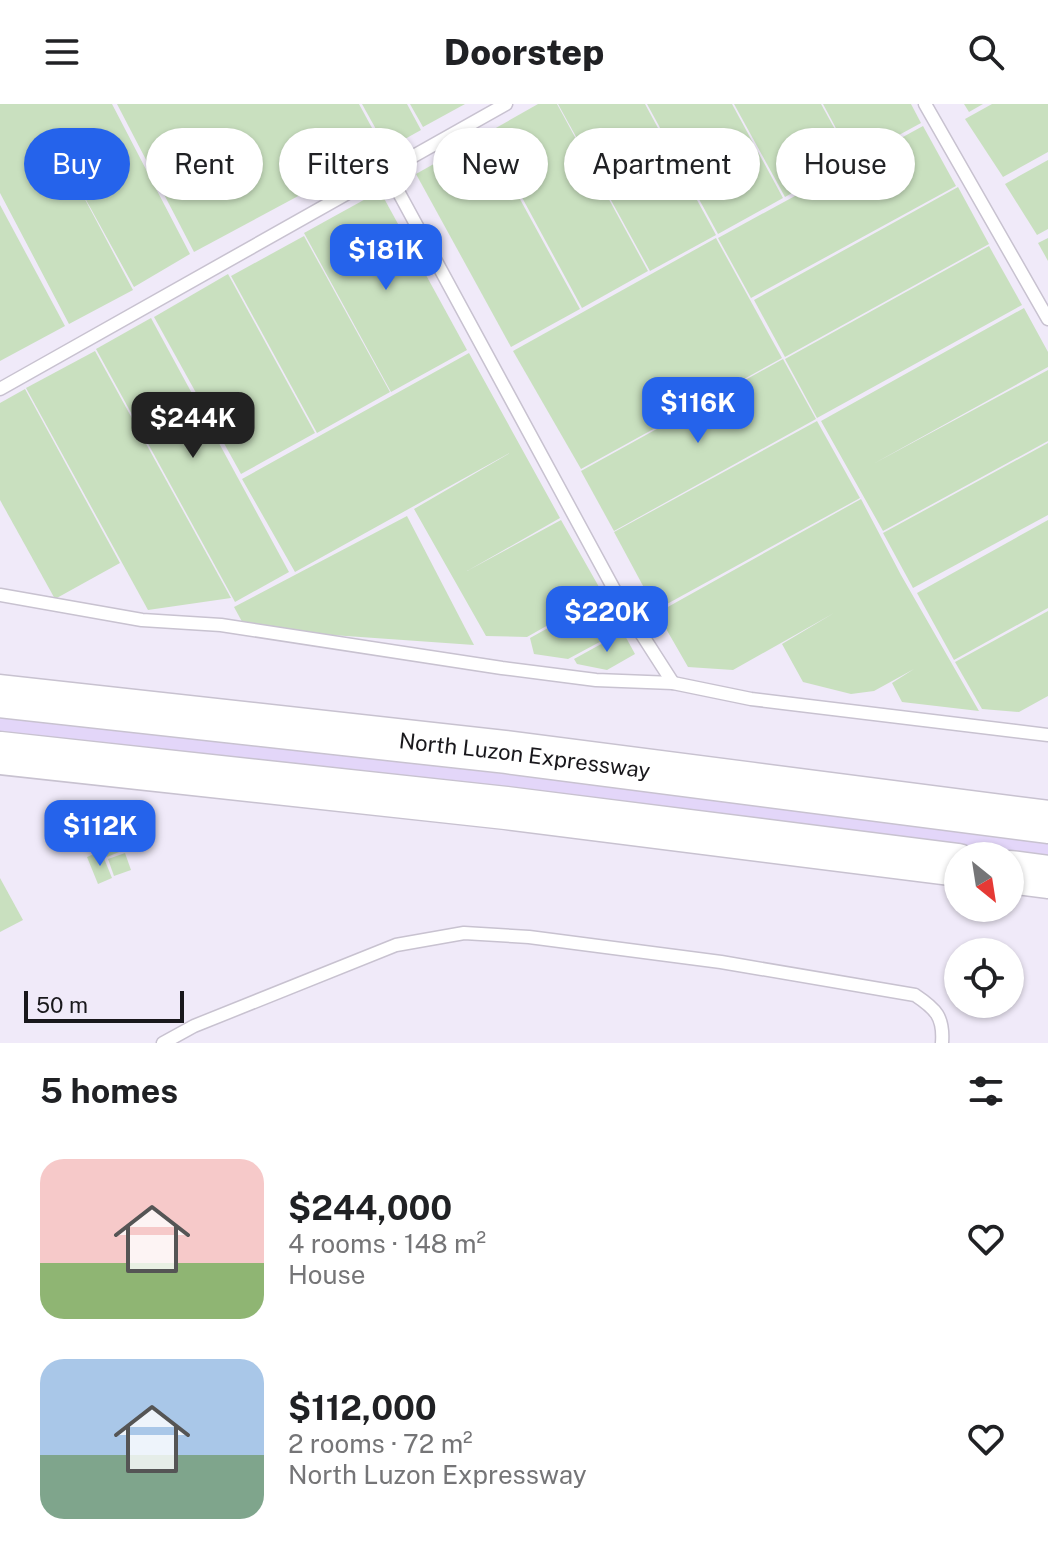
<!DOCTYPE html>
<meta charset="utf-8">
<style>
body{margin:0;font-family:"Public Sans",sans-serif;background:#f2f2f2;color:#202124;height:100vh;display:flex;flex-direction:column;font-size:30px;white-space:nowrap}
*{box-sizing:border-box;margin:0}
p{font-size:26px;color:#757577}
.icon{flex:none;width:44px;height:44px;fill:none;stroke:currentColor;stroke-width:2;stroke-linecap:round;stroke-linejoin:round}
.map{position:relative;height:939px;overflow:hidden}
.panel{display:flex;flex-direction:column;background:#fff;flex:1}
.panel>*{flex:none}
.hud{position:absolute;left:24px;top:24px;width:1000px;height:72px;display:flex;gap:16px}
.needle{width:52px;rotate:150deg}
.tools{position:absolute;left:944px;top:738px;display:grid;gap:16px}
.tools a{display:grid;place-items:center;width:80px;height:80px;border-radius:50%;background:#fff;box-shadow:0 2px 6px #0004;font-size:40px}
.scale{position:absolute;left:24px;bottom:20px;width:160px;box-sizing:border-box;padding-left:8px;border:4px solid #19181c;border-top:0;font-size:22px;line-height:28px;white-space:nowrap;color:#19181c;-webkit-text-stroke:6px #f0eaf9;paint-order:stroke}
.price{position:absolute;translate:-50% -68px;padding:0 18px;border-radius:16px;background:#2563eb;color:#fff;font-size:26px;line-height:52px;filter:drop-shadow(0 2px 4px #0008)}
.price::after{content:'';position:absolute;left:50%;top:48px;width:24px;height:18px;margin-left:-12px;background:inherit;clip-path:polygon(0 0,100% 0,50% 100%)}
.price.selected{background:#222;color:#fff}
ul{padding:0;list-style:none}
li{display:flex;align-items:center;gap:24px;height:200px;padding:0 40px}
li span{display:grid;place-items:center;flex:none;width:224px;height:160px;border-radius:24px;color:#555}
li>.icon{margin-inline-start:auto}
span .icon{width:96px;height:96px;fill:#fffc;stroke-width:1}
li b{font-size:34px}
h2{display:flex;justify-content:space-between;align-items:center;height:96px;padding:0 40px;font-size:34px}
.pill{padding:0 28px;border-radius:36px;background:#fff;box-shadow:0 2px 6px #0004;font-size:28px;line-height:72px}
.pill.selected{background:#2563eb;color:#fff}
header{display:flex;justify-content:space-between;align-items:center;height:104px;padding:0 40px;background:#fff;font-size:36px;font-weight:800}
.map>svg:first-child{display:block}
.green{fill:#e3d6f9}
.building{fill:#c9e0bf}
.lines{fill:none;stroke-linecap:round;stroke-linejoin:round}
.lane-casing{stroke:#c8c2d0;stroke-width:15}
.highway-casing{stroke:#c8c2d0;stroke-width:45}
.lane{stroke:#fff;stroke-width:12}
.highway{stroke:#fff;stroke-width:42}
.labels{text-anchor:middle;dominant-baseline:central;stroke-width:6;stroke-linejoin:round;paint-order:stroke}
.street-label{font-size:22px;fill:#19181c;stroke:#f0eaf9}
</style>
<header><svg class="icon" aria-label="menu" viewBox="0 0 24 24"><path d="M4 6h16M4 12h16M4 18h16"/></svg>Doorstep<svg class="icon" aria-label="search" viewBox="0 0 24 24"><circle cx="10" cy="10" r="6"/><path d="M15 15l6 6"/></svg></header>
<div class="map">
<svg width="1048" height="939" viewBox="0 0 1048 939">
<rect width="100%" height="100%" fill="#f0eaf9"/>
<path class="green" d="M0 612 693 692 1048 737V755L0 629Z"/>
<g class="building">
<path d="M0 0H112L190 150 134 183 69 65 133 186 69 220 0 89Z"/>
<path d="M117 0H359L384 46 194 148Z"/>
<path d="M362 0H407L421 26 387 45Z"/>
<path d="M410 0H465L423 23Z"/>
<path d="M538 0H557L648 167 582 204 487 29Z"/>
<path d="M558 0H645L716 131 650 167Z"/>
<path d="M647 0H732L783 94 718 130Z"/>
<path d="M734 0H821L852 56 785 93Z"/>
<path d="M823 0H911L921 19 853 56Z"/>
<path d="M964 0H983L969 8Z"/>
<path d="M992 0H1048V48L1003 73 965 15Z"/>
<path d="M923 22 956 82 751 194 718 134Z"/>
<path d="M485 31 580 205 511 243 416 70Z"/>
<path d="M1048 56V125L1037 131 1005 80Z"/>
<path d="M958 83 989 140 785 253 754 196Z"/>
<path d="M380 87 467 246 391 288 304 129Z"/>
<path d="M0 101 65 222 0 257Z"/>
<path d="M304 132 390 288 317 329 231 172Z"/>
<path d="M716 134 782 254 581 365 513 247Z"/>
<path d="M1048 134V157L1038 139Z"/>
<path d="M989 142 1022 201 817 314 785 255Z"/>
<path d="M228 170 315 329 241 370 154 213Z"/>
<path d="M1024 204 1048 248V263L873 360 1048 266V337L883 427 821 317Z"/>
<path d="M151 214 289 468 235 498 96 245Z"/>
<path d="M95 247 231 494 148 506 26 284Z"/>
<path d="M469 249 560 414 467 467 561 416 603 490 527 533 486 532 414 405 515 346 295 468 242 375Z"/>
<path d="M783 255 816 315 614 427 581 367Z"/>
<path d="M25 285 120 459 55 495 0 396V299Z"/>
<path d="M817 317 860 394 656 506 614 428Z"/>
<path d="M1048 339V411L913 484 883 429Z"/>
<path d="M861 395 901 471 979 607 902 598 892 579 914 565 874 587 851 590 803 578 782 540 834 509 733 566 688 563 657 509Z"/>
<path d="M407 412 474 541 246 525 234 503Z"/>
<path d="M1048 416V504L954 556 917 489Z"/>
<path d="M604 493 622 526 568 555 534 550 530 534Z"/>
<path d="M1048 507V592L1019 608 982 605 955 558Z"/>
<path d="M623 528 635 550 607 566 577 560 574 555Z"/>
<path d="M119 733 124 746 107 753 101 739Z"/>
<path d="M101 747 112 774 98 780 87 753Z"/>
<path d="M125 749 131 766 114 772 108 755Z"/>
<path d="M0 774 23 816 0 828Z"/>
</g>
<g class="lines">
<defs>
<g id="lane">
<path d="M925 0 1048 215"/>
<path d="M386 65 621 498 673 579"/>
<path d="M0 285 506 0"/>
<path d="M0 491 142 516 221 521 502 564 596 576 673 579 751 595 1048 631"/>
<path d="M163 939 194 922 396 841 464 829 529 833 721 858 915 891C936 905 944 913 942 939"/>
</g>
<g id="highway">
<path id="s1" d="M0 592 506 648 1048 718"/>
<path d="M0 649 506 704 958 761"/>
<path d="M1010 768 1048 773"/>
</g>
</defs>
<use href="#lane" class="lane-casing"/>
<use href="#highway" class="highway-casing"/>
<use href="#lane" class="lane"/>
<use href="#highway" class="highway"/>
</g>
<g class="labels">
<g class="street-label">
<text stroke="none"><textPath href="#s1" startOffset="528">North Luzon Expressway</textPath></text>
</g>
</g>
</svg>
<div class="tools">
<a><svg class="needle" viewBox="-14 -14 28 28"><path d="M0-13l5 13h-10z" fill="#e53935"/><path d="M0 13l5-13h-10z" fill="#757577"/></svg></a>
<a><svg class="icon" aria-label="locate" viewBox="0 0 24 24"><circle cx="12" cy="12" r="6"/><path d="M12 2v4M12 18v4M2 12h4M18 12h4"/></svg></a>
</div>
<div class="scale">50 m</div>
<b class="price" style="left:386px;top:188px">$181K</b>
<b class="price" style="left:698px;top:341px">$116K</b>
<b class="price selected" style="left:193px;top:356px">$244K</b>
<b class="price" style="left:607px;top:550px">$220K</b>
<b class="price" style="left:100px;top:764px">$112K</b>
<div class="hud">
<a class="pill selected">Buy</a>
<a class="pill">Rent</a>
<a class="pill">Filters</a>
<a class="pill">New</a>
<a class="pill">Apartment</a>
<a class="pill">House</a>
</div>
</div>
<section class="panel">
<h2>5 homes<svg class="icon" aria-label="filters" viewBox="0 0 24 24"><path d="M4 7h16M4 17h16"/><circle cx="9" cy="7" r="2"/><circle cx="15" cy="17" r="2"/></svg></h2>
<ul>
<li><span style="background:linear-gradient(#f6c9c9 65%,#8fb573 0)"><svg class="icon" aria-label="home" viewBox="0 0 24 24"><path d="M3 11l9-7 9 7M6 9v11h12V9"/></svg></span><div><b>$244,000</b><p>4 rooms · 148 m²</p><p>House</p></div><svg class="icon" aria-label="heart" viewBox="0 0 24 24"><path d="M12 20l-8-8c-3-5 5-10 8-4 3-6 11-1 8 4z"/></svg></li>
<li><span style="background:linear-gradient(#a9c7e8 60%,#7fa58c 0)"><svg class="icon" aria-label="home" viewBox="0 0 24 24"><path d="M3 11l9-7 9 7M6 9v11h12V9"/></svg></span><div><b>$112,000</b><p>2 rooms · 72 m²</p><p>North Luzon Expressway</p></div><svg class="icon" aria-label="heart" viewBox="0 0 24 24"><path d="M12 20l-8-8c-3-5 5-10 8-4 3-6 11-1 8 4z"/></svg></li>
</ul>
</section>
